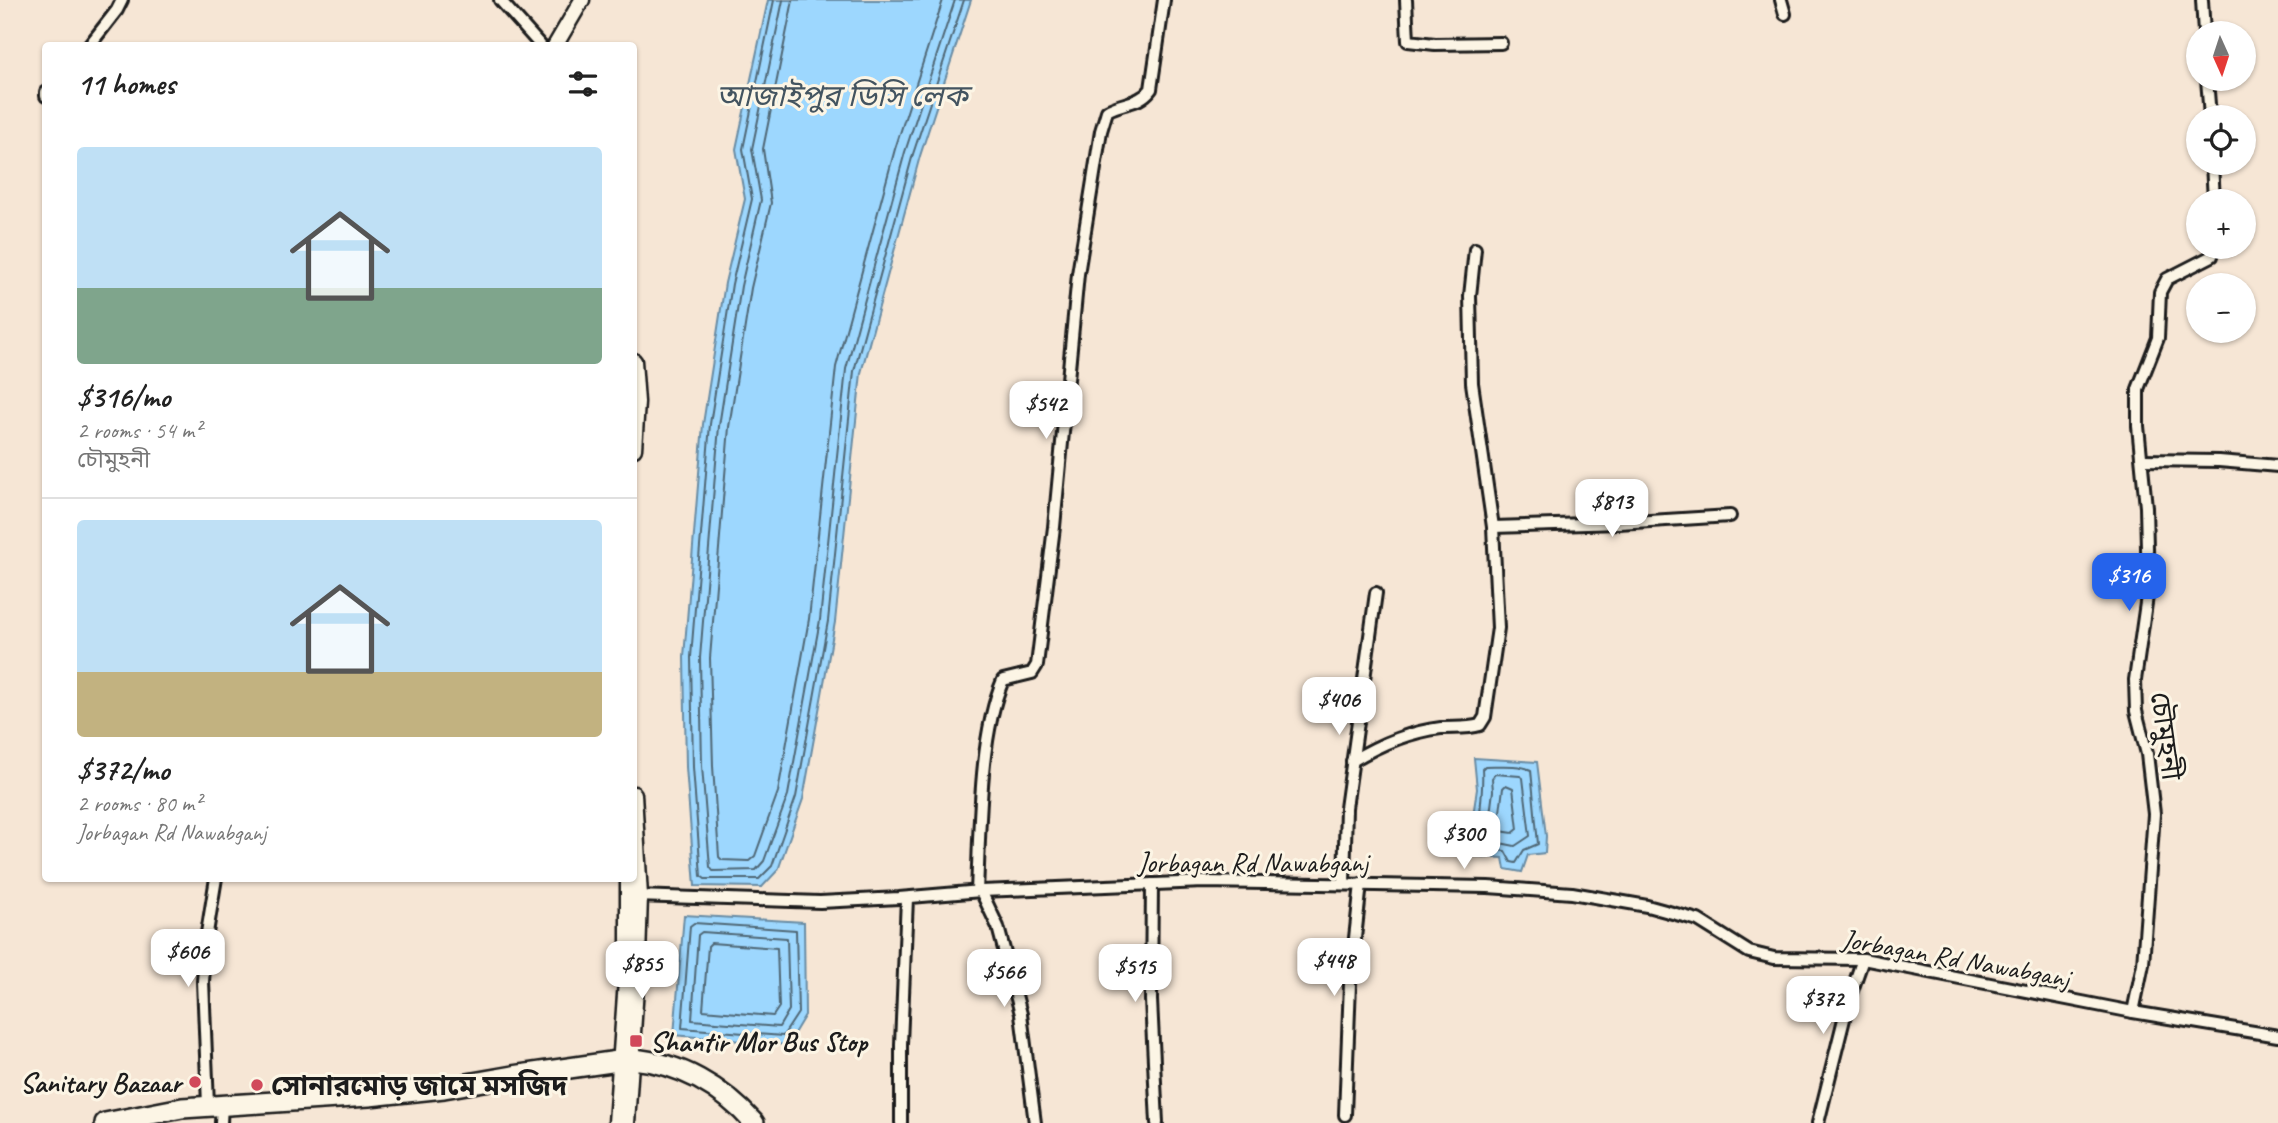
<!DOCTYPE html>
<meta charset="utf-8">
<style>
body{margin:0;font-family:Caveat,"Noto Sans Bengali",sans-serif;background:#f6f6f6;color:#222;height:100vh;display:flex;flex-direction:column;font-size:26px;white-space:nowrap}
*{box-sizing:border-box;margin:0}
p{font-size:23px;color:#767676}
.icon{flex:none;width:38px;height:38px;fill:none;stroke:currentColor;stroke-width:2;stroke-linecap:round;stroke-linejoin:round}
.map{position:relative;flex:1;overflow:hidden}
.drawer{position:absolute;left:42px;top:42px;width:595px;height:840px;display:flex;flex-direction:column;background:#fff;border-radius:7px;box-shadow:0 2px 5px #0004}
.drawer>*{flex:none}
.needle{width:46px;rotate:177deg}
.tools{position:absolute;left:2186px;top:21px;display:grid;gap:14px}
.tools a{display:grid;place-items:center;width:70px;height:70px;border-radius:50%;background:#fff;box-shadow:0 2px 5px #0004;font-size:35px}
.price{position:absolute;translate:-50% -60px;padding:0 16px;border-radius:14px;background:#fff;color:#222;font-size:23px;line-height:46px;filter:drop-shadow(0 2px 4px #0008)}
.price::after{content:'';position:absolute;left:50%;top:42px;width:21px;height:16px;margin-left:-10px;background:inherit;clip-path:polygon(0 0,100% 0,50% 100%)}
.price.active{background:#2563eb;color:#fff}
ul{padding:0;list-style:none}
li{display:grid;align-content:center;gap:14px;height:371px;padding:0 35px}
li+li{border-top:2px solid #e0e0e0}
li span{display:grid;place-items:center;height:217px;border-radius:7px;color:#555}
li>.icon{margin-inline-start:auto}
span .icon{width:126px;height:126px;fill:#fffc;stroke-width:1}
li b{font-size:30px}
h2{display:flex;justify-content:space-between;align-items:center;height:84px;padding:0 35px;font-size:30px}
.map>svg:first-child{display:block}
.water{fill:#9dd7fe;stroke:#698ca4;stroke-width:2}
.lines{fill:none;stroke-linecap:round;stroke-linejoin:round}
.shore{stroke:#506776;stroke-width:2}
.street-casing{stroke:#1c1c1c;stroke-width:16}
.secondary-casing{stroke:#1c1c1c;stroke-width:19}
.highway-casing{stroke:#1c1c1c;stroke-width:24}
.street{stroke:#fcf5e5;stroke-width:10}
.secondary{stroke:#fcf5e5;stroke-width:14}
.highway{stroke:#fcf5e5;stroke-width:19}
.poi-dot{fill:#d1495b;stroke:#fcf5e5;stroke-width:2.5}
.labels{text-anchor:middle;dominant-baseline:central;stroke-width:6;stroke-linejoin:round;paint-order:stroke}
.street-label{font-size:28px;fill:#1c1c1c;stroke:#fcf5e5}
.poi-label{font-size:28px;font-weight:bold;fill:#1c1c1c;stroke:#fcf5e5;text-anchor:start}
.water-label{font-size:30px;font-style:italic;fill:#435460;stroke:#fcf5e5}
</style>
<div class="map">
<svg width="2278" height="1123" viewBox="0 0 2278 1123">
<rect width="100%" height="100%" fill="#f6e6d5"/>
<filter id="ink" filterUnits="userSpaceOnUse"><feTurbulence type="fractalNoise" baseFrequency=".0143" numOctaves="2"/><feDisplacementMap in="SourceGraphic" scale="14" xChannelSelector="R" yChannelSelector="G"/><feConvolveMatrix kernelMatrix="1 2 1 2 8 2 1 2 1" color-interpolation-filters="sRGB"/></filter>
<g filter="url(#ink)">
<g class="water">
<path d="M768 0H971L920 156 861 373 835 622 803 799 778 870 762 887 695 886 686 767 684 657 703 424 725 283 745 199 736 149Z"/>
<path d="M1474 758 1537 762 1546 836 1545 853 1528 855 1522 872 1505 869 1503 858 1472 856 1471 829 1477 789Z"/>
<path d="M684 915 804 922 805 1015 787 1045 674 1035Z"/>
</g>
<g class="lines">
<g class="shore">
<path d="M774 0 743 149 752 199 732 284 710 424 691 657 693 767 701 876 705 879H759L772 866 796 797 828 621 854 371 913 154 964 0"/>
<path d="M783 0 752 149 761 200 741 286 719 426 700 658 702 766 710 867 713 871 756 870 764 861 788 795 820 620 846 369 905 152 955 0"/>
<path d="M793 0 763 149 771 203 751 288 729 427 710 658 713 766 719 857 722 860 749 861 755 856 778 792 809 619 836 367 895 149 943 0"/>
<path d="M1485 766C1500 766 1518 764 1531 770L1538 844 1524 850 1516 863 1511 862 1505 851 1482 849 1479 847C1477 820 1484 795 1482 769Z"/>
<path d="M1495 774 1520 776 1523 778 1530 836 1515 846 1490 841 1487 838 1493 791 1492 778Z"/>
<path d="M1506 785 1513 788 1518 829 1513 833 1500 831 1498 828 1503 788Z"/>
<path d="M694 923 796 930 798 1013 783 1036 682 1028 690 926Z"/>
<path d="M702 932 787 938 789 1010 779 1027 692 1020 698 935Z"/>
<path d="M711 943 777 948 779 1007 773 1016 703 1010 708 946Z"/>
</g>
<defs>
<g id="street">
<path d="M500 0 541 46"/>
<path d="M1406 0 1408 41 1435 44 1501 43"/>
<path d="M1781 0 1785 14"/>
<path d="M2202 0 2204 33"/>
<path d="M89 46 117 10 122 0"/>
<path d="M2207 79 2210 117"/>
<path d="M46 92V96"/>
<path d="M2212 163 2214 201"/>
<path d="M2142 460 2219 461 2278 466"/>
<path d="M1493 527 1618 523 1730 516"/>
<path d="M1352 761C1380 744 1408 732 1441 728 1454 727 1467 729 1480 725L1485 717 1498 628 1493 527 1472 383 1470 296 1475 249"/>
<path d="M1344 883 1346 808 1376 593"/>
<path d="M1152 884 1151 1000 1157 1123"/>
<path d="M977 891C980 830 979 736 1003 680L1032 673 1037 665 1054 527 1078 274 1101 131 1107 111C1124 101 1139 105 1151 89L1164 0"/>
<path d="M981 891 998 927 1021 1014 1035 1123"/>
<path d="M636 896 820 902 899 898 981 891 1204 882 1488 887 1572 893 1647 906 1698 920 1749 952 1774 958 1863 959 2133 1012 2278 1036"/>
<path d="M2133 1012 2143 964 2154 814 2147 754 2136 711 2135 680 2148 589 2146 507 2138 426V389L2158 338 2160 292 2167 279 2212 256 2213 247"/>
<path d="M208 1105 203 981 207 933 216 878"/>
<path d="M1345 1115 1350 983 1361 884"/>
<path d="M221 1123 222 1104"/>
<path d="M901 1123V1044L907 898"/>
<path d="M1818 1123 1849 999 1863 959"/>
</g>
<g id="secondary">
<path d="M555 46 582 0"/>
<path d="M634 361 637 402 634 449"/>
<path d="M616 1123 628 952V878"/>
<path d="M627 1123 638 958 640 896 634 794"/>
</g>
<path id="highway" d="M105 1123 182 1108 369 1096 444 1088 513 1076 632 1059C680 1063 722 1087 754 1123"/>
</defs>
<use href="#street" class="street-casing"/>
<use href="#secondary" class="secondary-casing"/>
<use href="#highway" class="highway-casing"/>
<use href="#street" class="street"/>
<use href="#secondary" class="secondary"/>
<use href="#highway" class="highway"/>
</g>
</g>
<g class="poi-dot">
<rect x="629" y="1034" width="14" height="14" rx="3.5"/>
<circle cx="195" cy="1082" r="7"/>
<circle cx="257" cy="1085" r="7"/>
</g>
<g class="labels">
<g class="street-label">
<text transform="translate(2166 736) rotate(82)">চৌমুহনী</text>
<text x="1253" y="862">Jorbagan Rd Nawabganj</text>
<text transform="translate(1956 958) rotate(10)">Jorbagan Rd Nawabganj</text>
</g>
<g class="poi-label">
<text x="650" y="1041">Shantir Mor Bus Stop</text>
<text x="181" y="1082" text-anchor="end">Sanitary Bazaar</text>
<text x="271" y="1085">সোনারমোড় জামে মসজিদ</text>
</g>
<g class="water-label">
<text x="842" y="96">আজাইপুর ডিসি লেক</text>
</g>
</g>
</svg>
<div class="tools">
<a><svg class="needle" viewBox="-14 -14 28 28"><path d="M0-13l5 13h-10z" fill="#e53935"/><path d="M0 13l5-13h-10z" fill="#767676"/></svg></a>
<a><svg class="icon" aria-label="locate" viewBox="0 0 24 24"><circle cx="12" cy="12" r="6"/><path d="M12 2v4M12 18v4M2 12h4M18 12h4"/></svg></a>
<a>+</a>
<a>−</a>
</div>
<b class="price" style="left:1046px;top:441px">$542</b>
<b class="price" style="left:1612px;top:539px">$813</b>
<b class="price active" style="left:2129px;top:613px">$316</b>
<b class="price" style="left:1339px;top:737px">$406</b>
<b class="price" style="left:1464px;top:871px">$300</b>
<b class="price" style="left:188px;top:989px">$606</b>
<b class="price" style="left:1334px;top:998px">$448</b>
<b class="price" style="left:642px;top:1001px">$855</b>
<b class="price" style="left:1135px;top:1004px">$515</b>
<b class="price" style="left:1004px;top:1009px">$566</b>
<b class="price" style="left:1823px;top:1036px">$372</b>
<section class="drawer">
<h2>11 homes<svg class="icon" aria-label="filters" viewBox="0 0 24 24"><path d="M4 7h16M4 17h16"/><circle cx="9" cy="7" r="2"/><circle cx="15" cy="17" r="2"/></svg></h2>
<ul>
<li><span style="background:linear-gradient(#bfe0f5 65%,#7fa58c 0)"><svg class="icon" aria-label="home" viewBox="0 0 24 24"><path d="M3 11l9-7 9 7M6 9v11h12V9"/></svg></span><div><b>$316/mo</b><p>2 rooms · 54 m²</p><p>চৌমুহনী</p></div></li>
<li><span style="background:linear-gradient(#bfe0f5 70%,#c2b280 0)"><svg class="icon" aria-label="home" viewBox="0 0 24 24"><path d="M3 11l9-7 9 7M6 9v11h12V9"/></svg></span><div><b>$372/mo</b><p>2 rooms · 80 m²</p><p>Jorbagan Rd Nawabganj</p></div></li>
</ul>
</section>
</div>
